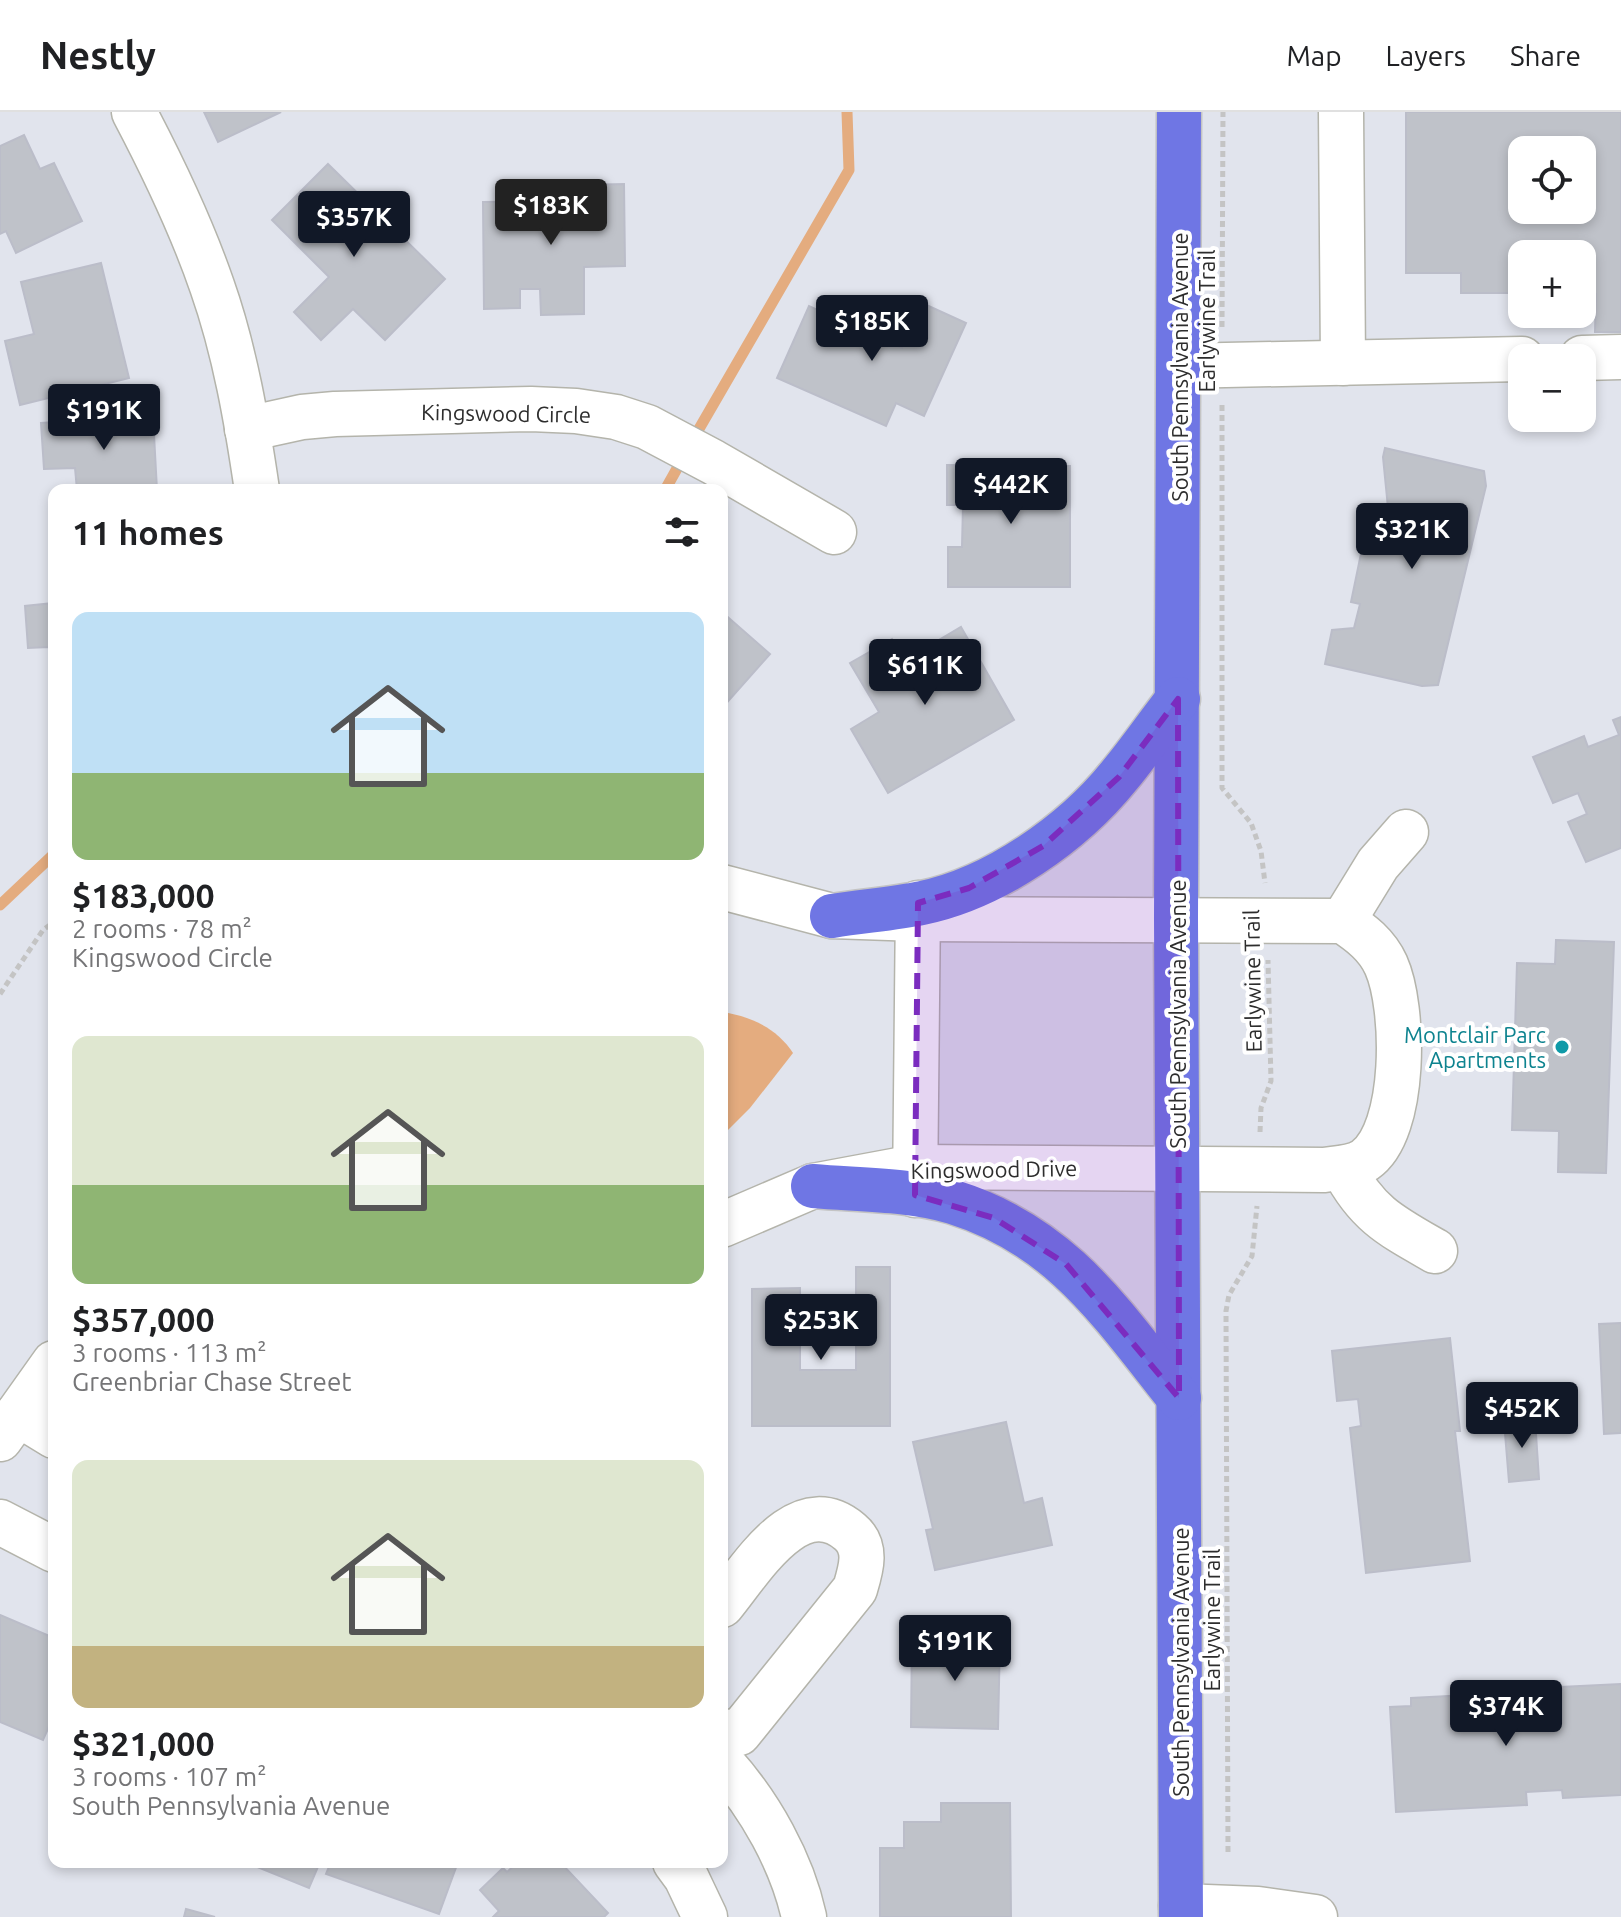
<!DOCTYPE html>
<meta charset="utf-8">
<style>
body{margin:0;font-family:Ubuntu,sans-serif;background:#f2f2f2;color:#202124;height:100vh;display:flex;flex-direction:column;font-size:30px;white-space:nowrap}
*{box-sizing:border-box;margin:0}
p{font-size:26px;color:#757577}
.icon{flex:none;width:44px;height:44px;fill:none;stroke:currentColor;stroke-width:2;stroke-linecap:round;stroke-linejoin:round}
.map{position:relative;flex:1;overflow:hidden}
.drawer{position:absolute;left:48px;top:372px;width:680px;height:1384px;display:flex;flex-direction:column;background:#fff;border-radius:16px;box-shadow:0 4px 12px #0003}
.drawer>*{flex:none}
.buttons{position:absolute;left:1508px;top:24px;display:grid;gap:16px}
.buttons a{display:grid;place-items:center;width:88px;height:88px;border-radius:16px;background:#fff;box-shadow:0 4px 12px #0003;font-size:40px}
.price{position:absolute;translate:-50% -68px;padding:0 18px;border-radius:8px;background:#111827;color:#fff;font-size:26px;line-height:52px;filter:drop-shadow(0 2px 4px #0008)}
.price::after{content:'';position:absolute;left:50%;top:48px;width:24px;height:18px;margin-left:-12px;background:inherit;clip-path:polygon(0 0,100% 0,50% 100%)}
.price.active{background:#222;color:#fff}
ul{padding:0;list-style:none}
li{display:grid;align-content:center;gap:16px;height:424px;padding:0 24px}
li span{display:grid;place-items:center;height:248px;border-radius:16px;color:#555}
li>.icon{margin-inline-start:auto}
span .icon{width:144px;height:144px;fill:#fffc;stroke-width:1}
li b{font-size:34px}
h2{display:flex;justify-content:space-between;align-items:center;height:96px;padding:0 24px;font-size:34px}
header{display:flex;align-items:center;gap:48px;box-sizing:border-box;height:112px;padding:0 40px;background:#fff;border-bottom:2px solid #e0e0e0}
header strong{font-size:38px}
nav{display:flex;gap:44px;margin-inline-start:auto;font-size:28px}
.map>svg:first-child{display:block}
.water{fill:#e4ac7f}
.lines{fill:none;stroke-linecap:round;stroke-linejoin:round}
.stream{stroke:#e4ac7f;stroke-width:11}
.building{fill:#bfc2c9;stroke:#bbbdc9;stroke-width:2;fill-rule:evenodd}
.minor-casing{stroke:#b4b4ab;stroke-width:47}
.major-casing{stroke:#c4c4c4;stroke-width:47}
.path{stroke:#c4c4c4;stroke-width:5;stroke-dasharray:6 4;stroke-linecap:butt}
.minor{stroke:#fff;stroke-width:44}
.major{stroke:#6f76e4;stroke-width:44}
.marked{fill:#7b2cbf;fill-opacity:0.2;stroke:#7b2cbf;stroke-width:6;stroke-dasharray:16 10;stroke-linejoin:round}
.culture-dot{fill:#0f9aa8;stroke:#fff;stroke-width:3}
.labels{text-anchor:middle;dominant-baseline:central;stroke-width:8;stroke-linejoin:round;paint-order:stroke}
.street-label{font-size:22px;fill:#2d2d2d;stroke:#fff}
.culture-label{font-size:22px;fill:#0d838f;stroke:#fff;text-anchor:end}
</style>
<header>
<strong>Nestly</strong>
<nav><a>Map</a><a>Layers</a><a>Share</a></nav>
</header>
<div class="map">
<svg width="1621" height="1805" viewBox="0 0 1621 1805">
<rect width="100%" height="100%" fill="#e1e4ed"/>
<path class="water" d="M722 900C750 904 777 916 793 941L750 996 722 1024Z"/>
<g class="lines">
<g class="stream">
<path d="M692 329 849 58 847 0"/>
<path d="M665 378 684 344"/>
<path d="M0 793 54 742"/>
</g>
</g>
<g class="building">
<path d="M204 0H281L218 30Z"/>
<path d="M1406 0H1621V220H1595L1596 182 1582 181V142H1522V181H1461V161H1406ZM1522 38H1582V98H1522Z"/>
<path d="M24 23 40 57 54 51 82 109 16 141 6 119 0 122V34Z"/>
<path d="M328 52 445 167 385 228 353 197 321 228 294 200 329 165 272 108Z"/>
<path d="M624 72 625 154 584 155V202L541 203 540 177H520V196L484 197 483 90 580 89V73Z"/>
<path d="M101 151 129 266 20 293 5 229 34 222 21 170Z"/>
<path d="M922 191 966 211 924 304 896 291 886 314 777 266 809 194 902 236Z"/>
<path d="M153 304 157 378H77L75 356 44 357 41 311Z"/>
<path d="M1385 336 1484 359 1486 374 1438 573 1422 574 1325 552 1332 518 1354 516 1360 492 1351 490 1370 398 1388 396 1383 345Z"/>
<path d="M947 353 1070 354V475H948V435H962L963 393H947Z"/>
<path d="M54 460V562H51L49 535 28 536 25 494 53 491 50 461Z"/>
<path d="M722 500 770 542 722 596Z"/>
<path d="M961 515 1014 608 888 681 851 617 879 600 850 551 892 527 905 548Z"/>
<path d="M1621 605V736L1586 750 1568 710 1587 702 1578 681 1553 691 1533 645 1584 624 1588 635 1619 623 1613 608Z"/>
<path d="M1556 828 1614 830 1606 1061 1558 1060 1559 1019 1512 1018 1517 851 1555 852Z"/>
<path d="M856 1155H890V1314H752V1177L800 1176V1258H856Z"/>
<path d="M1621 1211V1321L1604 1322 1599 1212Z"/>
<path d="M1450 1226 1460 1319H1455L1470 1449 1366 1461 1350 1316 1361 1314 1358 1287 1337 1289 1332 1239Z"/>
<path d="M1535 1307 1539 1367 1509 1370 1504 1309Z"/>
<path d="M1006 1310 1024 1391 1042 1386 1052 1433 935 1458 926 1418 933 1417 913 1330Z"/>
<path d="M0 1503 54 1526V1603L43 1628 0 1610Z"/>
<path d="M912 1526 1000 1527 998 1617 911 1615Z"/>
<path d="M1621 1572V1683L1563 1686 1562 1678 1526 1680 1527 1693 1396 1700 1390 1595 1411 1594V1586L1562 1578 1561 1575Z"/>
<path d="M941 1691H1010L1011 1805H880V1736H904V1710H941Z"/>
<path d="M245 1750H320L309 1776Z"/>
<path d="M331 1750H458L439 1802 326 1762Z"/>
<path d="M518 1750H560L608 1801 604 1805H493L499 1799 480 1778 503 1756 507 1760Z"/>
<path d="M186 1797 215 1805H184Z"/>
</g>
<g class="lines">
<defs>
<g id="minor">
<path d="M134 0C164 57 191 113 212 174 235 239 247 310 257 378"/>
<path d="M1341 0 1343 251"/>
<path d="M1582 246 1621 245"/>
<path d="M1179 254 1522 247"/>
<path d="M247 317 302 305 335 302 531 297 576 299 616 305 647 315 713 350 834 420"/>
<path d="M722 775 832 804 918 807 1343 809C1361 821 1377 833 1386 853 1405 895 1407 1019 1365 1048 1353 1056 1337 1056 1324 1058L915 1055 813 1074 722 1113"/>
<path d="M1343 809 1378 752 1406 720"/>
<path d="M1343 1056C1367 1102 1391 1114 1435 1139"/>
<path d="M915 1083 918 791"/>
<path d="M18 1302 54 1324"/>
<path d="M0 1327 54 1251"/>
<path d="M0 1410 54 1438"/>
<path d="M722 1493C751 1458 798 1376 850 1420 868 1435 861 1457 855 1477L739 1621 722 1619"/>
<path d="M722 1651C760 1693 792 1750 804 1805"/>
<path d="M675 1750 686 1765 705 1805"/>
<path d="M1181 1794 1258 1797 1315 1805"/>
</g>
<g id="major">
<path d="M1179 0 1176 807 1181 1805"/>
<path d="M832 804C862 799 893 797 922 791 995 776 1073 721 1119 664 1140 639 1158 612 1178 587"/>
<path d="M813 1074C859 1078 908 1077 953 1090 1062 1124 1111 1201 1179 1286"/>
</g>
</defs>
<use href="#minor" class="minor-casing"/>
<use href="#major" class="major-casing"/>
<g class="path">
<path d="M1222 215 1223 0"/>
<path d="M1222 293V676L1251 711 1261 739 1265 771"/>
<path d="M0 882 43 818 54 810"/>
<path d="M1260 1020 1261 996 1271 969 1268 848"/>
<path d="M1228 1740 1226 1199 1229 1183 1252 1144 1257 1094"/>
</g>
<use href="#minor" class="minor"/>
<use href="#major" class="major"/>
</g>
<path class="marked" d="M1178 587 1179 1286 1066 1152 994 1106 915 1083 918 791 969 776 1043 734 1119 665Z"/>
<circle class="culture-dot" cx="1562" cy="935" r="8"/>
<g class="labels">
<g class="street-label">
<text transform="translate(1206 209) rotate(-90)">Earlywine Trail</text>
<text transform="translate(1179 255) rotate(-90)">South Pennsylvania Avenue</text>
<text transform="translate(506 301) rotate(1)">Kingswood Circle</text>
<text transform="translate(1252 869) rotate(-91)">Earlywine Trail</text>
<text transform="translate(1177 902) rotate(-90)">South Pennsylvania Avenue</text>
<text transform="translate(994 1057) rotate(-1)">Kingswood Drive</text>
<text transform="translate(1211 1508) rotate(-90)">Earlywine Trail</text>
<text transform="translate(1180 1550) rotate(-90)">South Pennsylvania Avenue</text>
</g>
<g class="culture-label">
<text x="1546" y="922">Montclair Parc<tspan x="1546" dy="25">Apartments</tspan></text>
</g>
</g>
</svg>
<div class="buttons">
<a><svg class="icon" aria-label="locate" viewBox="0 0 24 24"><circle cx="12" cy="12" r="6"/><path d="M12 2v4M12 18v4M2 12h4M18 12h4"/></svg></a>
<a>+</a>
<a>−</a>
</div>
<b class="price active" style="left:551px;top:135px">$183K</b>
<b class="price" style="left:354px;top:147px">$357K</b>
<b class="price" style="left:872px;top:251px">$185K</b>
<b class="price" style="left:104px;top:340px">$191K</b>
<b class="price" style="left:1011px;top:414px">$442K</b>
<b class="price" style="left:1412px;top:459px">$321K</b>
<b class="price" style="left:925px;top:595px">$611K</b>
<b class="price" style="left:821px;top:1250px">$253K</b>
<b class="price" style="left:1522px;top:1338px">$452K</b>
<b class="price" style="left:955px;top:1571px">$191K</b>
<b class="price" style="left:1506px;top:1636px">$374K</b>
<section class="drawer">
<h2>11 homes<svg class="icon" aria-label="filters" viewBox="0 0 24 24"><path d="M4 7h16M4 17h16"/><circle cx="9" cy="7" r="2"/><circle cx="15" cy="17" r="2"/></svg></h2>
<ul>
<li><span style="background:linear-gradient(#bfe0f5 65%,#8fb573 0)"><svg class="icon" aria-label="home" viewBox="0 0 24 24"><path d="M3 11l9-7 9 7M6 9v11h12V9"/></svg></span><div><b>$183,000</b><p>2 rooms · 78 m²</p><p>Kingswood Circle</p></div></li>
<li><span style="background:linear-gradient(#dfe7d0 60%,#8fb573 0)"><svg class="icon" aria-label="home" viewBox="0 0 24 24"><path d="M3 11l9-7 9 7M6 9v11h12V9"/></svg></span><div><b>$357,000</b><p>3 rooms · 113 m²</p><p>Greenbriar Chase Street</p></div></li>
<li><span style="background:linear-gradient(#dfe7d0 75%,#c2b280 0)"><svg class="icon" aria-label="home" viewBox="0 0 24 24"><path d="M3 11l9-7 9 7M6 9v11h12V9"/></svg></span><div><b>$321,000</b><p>3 rooms · 107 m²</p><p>South Pennsylvania Avenue</p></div></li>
</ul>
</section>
</div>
